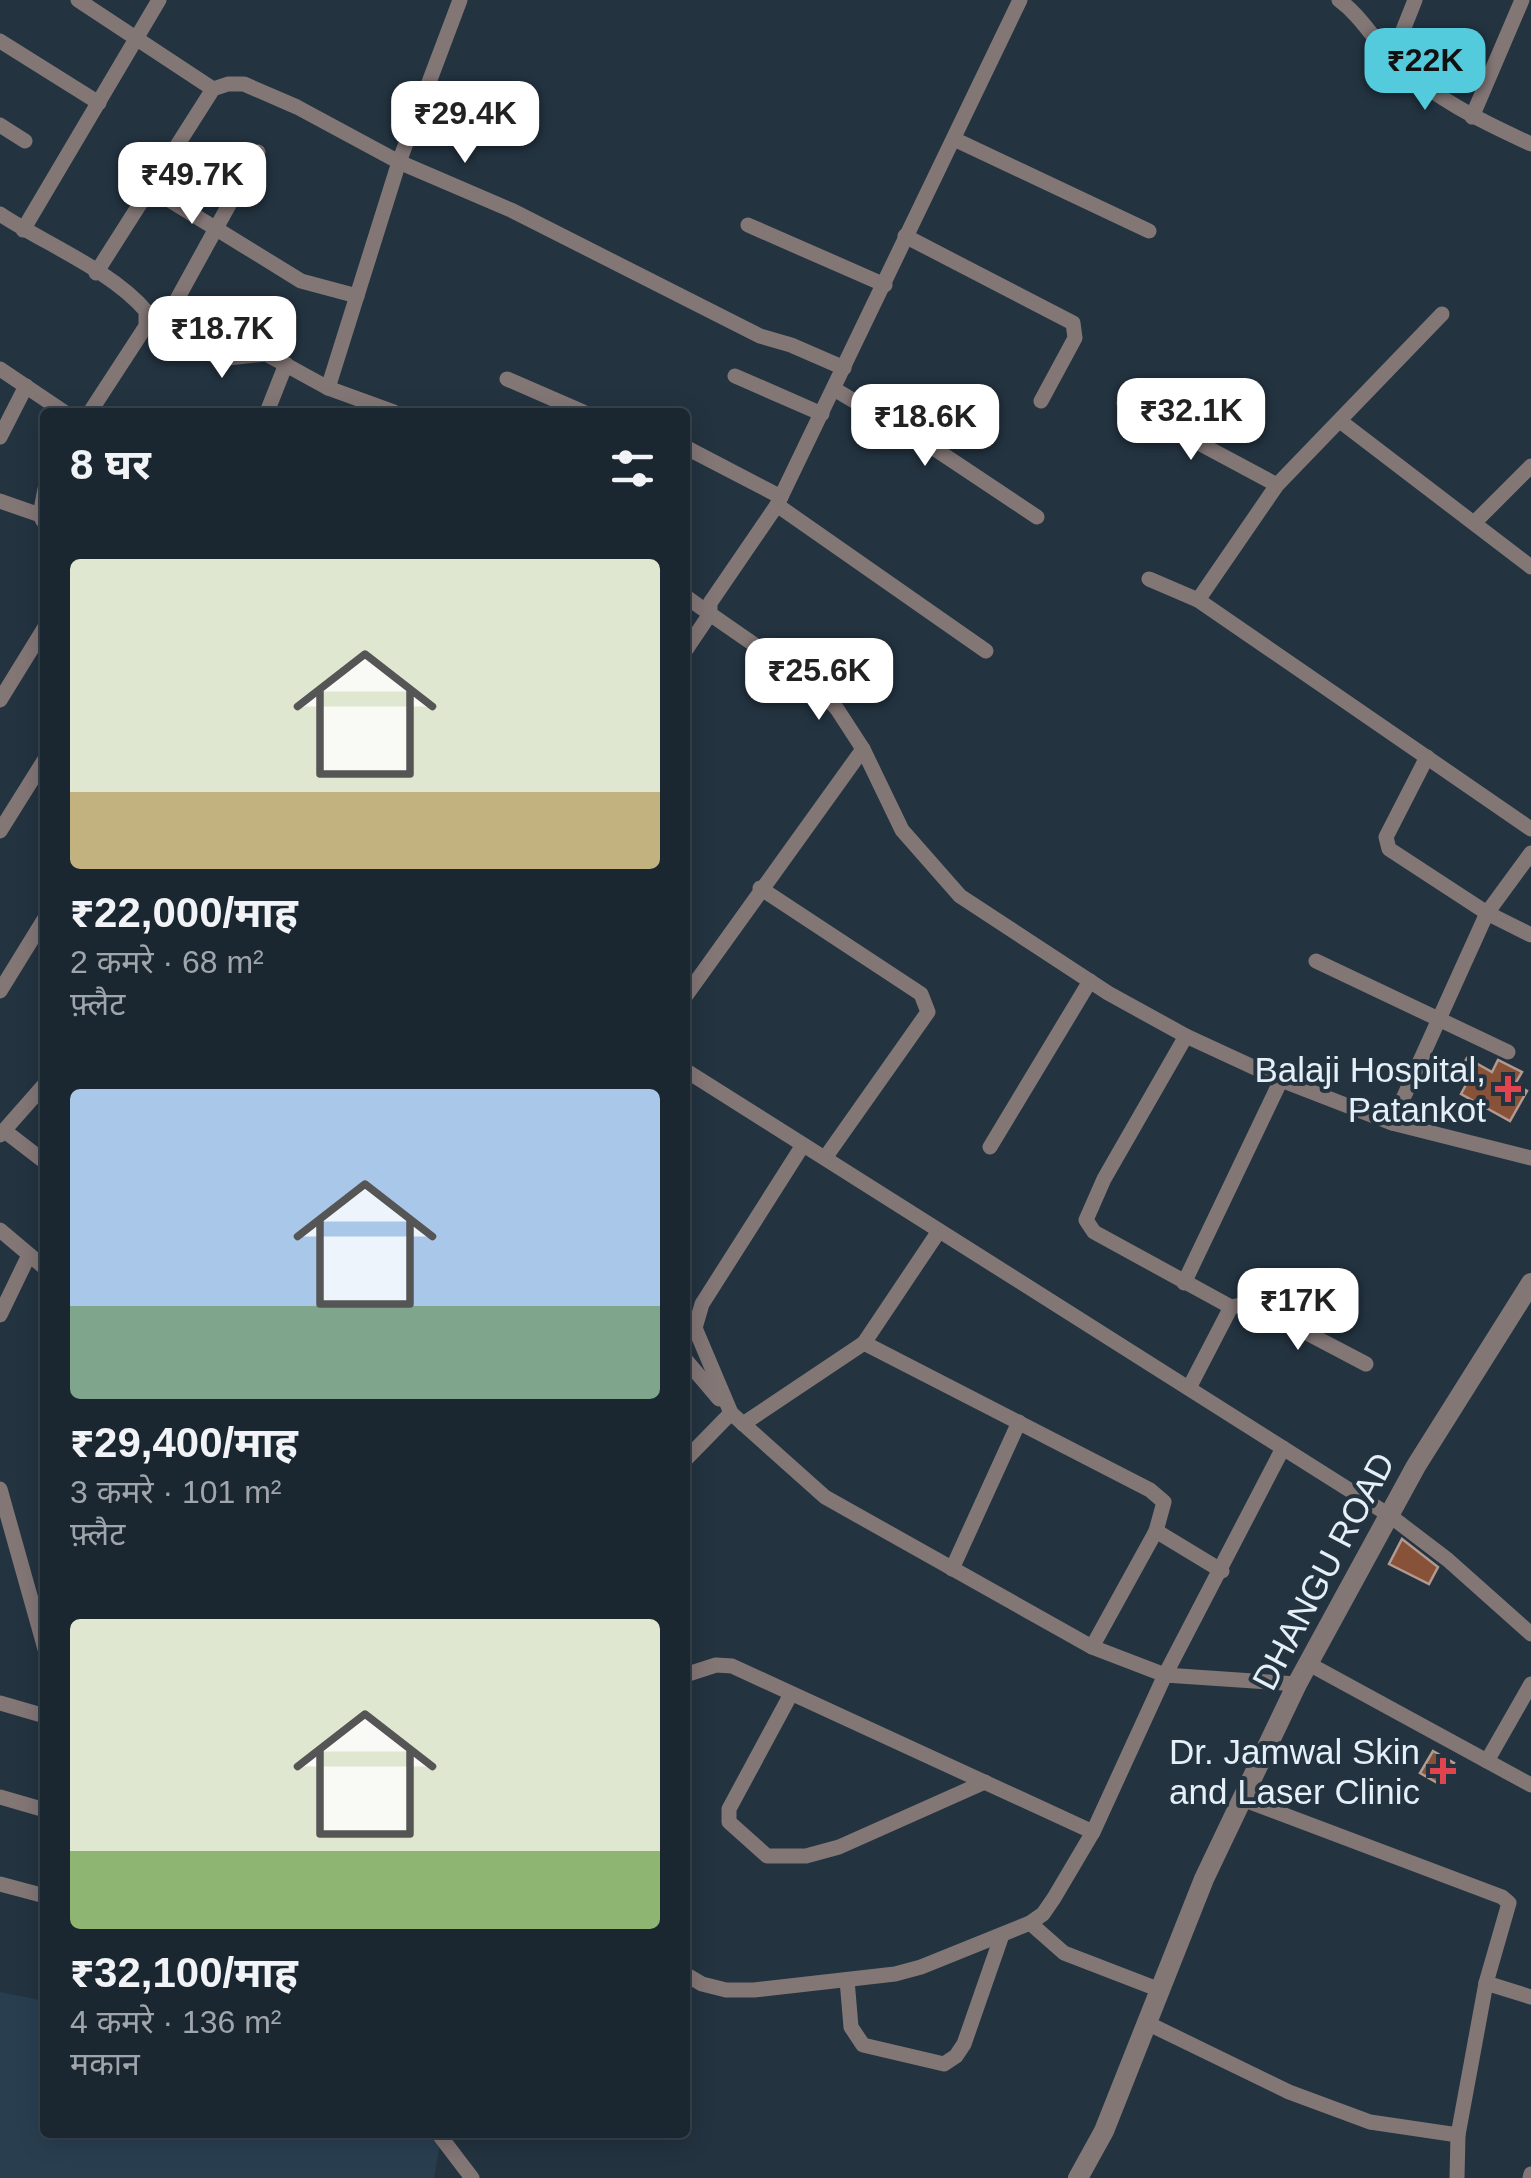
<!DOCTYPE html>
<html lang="hi">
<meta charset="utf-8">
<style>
body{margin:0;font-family:Arial,"Noto Sans Devanagari",sans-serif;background:#27323c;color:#f1f3f6;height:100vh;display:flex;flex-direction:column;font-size:38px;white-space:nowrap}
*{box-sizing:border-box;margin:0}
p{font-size:32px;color:#9fa5ab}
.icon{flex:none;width:55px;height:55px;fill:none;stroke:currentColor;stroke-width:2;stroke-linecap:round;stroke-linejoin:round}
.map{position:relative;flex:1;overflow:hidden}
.drawer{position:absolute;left:40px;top:408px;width:650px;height:1730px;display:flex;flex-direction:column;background:#1a2630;border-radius:10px;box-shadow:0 5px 25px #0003,0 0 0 2px #38434c}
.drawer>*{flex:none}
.price{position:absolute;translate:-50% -85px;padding:0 22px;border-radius:20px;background:#fff;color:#222;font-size:32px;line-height:65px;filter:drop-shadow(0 2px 5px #0008)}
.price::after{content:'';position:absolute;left:50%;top:60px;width:30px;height:22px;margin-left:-15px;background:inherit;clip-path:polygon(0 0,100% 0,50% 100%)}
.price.current{background:#54cadd;color:#111}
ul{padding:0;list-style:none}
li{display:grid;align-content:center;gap:20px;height:530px;padding:0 30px}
li span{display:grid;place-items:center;height:310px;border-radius:10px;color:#555}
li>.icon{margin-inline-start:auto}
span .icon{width:180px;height:180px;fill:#fffc;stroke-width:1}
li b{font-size:42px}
h2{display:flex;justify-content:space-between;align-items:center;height:120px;padding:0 30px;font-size:42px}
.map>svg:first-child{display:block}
.built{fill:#293f50}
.building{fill:#885239;stroke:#b29a90;stroke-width:2.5}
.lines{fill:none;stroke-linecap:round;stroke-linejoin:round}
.minor{stroke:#837776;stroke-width:15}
.tertiary{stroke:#837776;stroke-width:20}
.health-dot{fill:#e0444e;stroke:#233340;stroke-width:4}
.labels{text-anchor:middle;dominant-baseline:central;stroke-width:8;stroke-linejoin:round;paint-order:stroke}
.poi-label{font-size:35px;fill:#e5eff8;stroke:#233340;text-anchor:end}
.street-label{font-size:35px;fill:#e5eff8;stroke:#233340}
</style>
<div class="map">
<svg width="1531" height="2178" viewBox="0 0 1531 2178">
<rect width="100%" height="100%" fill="#233340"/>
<path class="built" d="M0 1992 45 2001V2132L442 2133 434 2178H0Z"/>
<g class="building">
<path d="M1467 1058 1492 1072 1498 1060 1522 1072 1515 1084 1527 1091 1510 1121 1461 1094 1468 1081 1457 1075Z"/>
<path d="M1402 1539 1438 1567 1429 1584 1389 1564Z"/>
<path d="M1433 1751 1454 1763 1441 1785 1420 1773Z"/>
</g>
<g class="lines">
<g class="minor">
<path d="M78 0 213 89"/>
<path d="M1020 0 777 505 710 603V614L821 691 837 709 863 749 902 830 960 896 1108 993 1186 1036 1281 1080 1392 1123 1531 1158"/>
<path d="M1339 0C1361 16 1373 39 1392 58 1431 97 1481 121 1531 144"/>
<path d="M0 41 99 103"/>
<path d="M1392 58 1415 0"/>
<path d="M1472 117 1522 0"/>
<path d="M0 125 25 141"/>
<path d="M956 140 1149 231"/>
<path d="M150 188 301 281 357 296"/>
<path d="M0 214C45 244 111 270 146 311V326L90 412"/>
<path d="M748 225 885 285"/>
<path d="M23 230 159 0"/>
<path d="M905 236 1073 323 1075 338 1041 401"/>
<path d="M96 273 213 89 228 84H244L297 107 399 162 513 211 760 336 791 345 844 368"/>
<path d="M146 311 219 359 266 354 328 388"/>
<path d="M164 323 258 152"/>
<path d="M0 369 64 412"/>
<path d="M735 376 822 414"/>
<path d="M507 379 583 412"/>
<path d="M834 389 935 449 1037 517"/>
<path d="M1124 403 1277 485"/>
<path d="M267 412 286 364"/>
<path d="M394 412 328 388 399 162 460 0"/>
<path d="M1340 421 1531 567"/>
<path d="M0 437 26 386"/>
<path d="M685 447 781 497"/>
<path d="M0 501 40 515"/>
<path d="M777 505 986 651"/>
<path d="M43 521 40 515 45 489"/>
<path d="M1475 522 1531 466"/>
<path d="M1149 579 1198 600 1531 829"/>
<path d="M685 596 710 614 685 651"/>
<path d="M1198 600 1277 485 1442 314"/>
<path d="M0 700 45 627"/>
<path d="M1427 757 1386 837 1389 849 1487 913 1531 935"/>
<path d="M0 831 45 759"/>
<path d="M760 888 921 994 928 1012 825 1158"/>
<path d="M1316 961 1508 1052"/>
<path d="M0 991 45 918"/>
<path d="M685 997 863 749"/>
<path d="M1186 1036 1104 1179 1086 1220 1094 1232 1231 1307 1189 1388"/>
<path d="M685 1070 1389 1515 1448 1560 1531 1634"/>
<path d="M1392 1123 1487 913 1531 853"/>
<path d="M6 1132 45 1162"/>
<path d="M0 1135 45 1084"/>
<path d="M990 1147 1090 981"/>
<path d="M0 1230 45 1268"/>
<path d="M939 1231 864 1343 1150 1490 1164 1502 1156 1531 1092 1647"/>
<path d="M1184 1283 1281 1080"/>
<path d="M1231 1307 1250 1303 1366 1364"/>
<path d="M0 1315 29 1255"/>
<path d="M685 1359 719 1399"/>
<path d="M731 1413 695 1328 702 1304 803 1145"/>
<path d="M743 1424 864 1343"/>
<path d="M685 1460 731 1413 825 1497 1092 1647 1165 1675 1297 1684"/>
<path d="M0 1489 45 1649"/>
<path d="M1156 1531 1222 1571"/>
<path d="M952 1569 1019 1422"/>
<path d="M1309 1664 1531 1785"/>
<path d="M685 1675 716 1665 732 1666 1093 1832"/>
<path d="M791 1694 729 1809V1822L767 1856H806L839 1847 985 1782"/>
<path d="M0 1703 45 1716"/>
<path d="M1487 1761 1531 1684"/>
<path d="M0 1797 45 1810"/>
<path d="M1242 1799 1502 1897 1509 1903 1486 1983 1458 2135 1457 2178"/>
<path d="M0 1884 45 1896"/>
<path d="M1030 1923 1064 1953 1160 1990"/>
<path d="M685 1974 702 1984 726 1990H754L895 1974 921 1967 1030 1923 1043 1914 1054 1898 1093 1832 1165 1675 1283 1448"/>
<path d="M847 1980 851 2027 863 2045 944 2064 956 2056 964 2044 1002 1935"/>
<path d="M1486 1983 1531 1997"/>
<path d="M1147 2023 1289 2092 1370 2122 1458 2135"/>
<path d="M437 2132 472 2178"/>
<path d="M1530 2178 1531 2174"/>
</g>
<path class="tertiary" d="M1078 2178 1104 2131 1204 1879 1297 1684 1416 1466 1531 1283"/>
</g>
<g class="health-dot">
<path d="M1503 1074h10v10h10v10h-10v10h-10v-10h-10v-10h10z"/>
<path d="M1438 1756h10v10h10v10h-10v10h-10v-10h-10v-10h10z"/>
</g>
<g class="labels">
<g class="poi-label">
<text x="1486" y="1069">Balaji Hospital,<tspan x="1486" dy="40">Patankot</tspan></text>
<text x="1420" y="1751">Dr. Jamwal Skin<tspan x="1420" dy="40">and Laser Clinic</tspan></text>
</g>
<g class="street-label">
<text transform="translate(1323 1571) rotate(-62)">DHANGU ROAD</text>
</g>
</g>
</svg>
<b class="price current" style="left:1425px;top:113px">₹22K</b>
<b class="price" style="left:465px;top:166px">₹29.4K</b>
<b class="price" style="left:192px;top:227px">₹49.7K</b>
<b class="price" style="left:222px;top:381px">₹18.7K</b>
<b class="price" style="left:1191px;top:463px">₹32.1K</b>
<b class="price" style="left:925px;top:469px">₹18.6K</b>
<b class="price" style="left:819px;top:723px">₹25.6K</b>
<b class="price" style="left:1298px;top:1353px">₹17K</b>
<section class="drawer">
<h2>8 घर<svg class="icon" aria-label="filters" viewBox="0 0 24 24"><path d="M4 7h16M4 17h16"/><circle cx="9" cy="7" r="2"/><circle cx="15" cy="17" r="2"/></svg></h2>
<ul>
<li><span style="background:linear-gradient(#dfe7d0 75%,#c2b280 0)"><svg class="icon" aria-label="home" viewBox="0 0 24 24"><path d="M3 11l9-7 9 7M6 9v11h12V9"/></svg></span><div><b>₹22,000/माह</b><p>2 कमरे · 68 m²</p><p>फ़्लैट</p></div></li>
<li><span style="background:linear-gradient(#a9c7e8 70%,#7fa58c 0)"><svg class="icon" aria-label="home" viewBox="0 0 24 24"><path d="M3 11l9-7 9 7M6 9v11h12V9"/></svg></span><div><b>₹29,400/माह</b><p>3 कमरे · 101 m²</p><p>फ़्लैट</p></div></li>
<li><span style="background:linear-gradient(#dfe7d0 75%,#8fb573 0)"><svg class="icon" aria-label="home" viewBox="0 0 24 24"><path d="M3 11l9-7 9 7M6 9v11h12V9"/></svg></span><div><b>₹32,100/माह</b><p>4 कमरे · 136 m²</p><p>मकान</p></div></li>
</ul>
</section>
</div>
